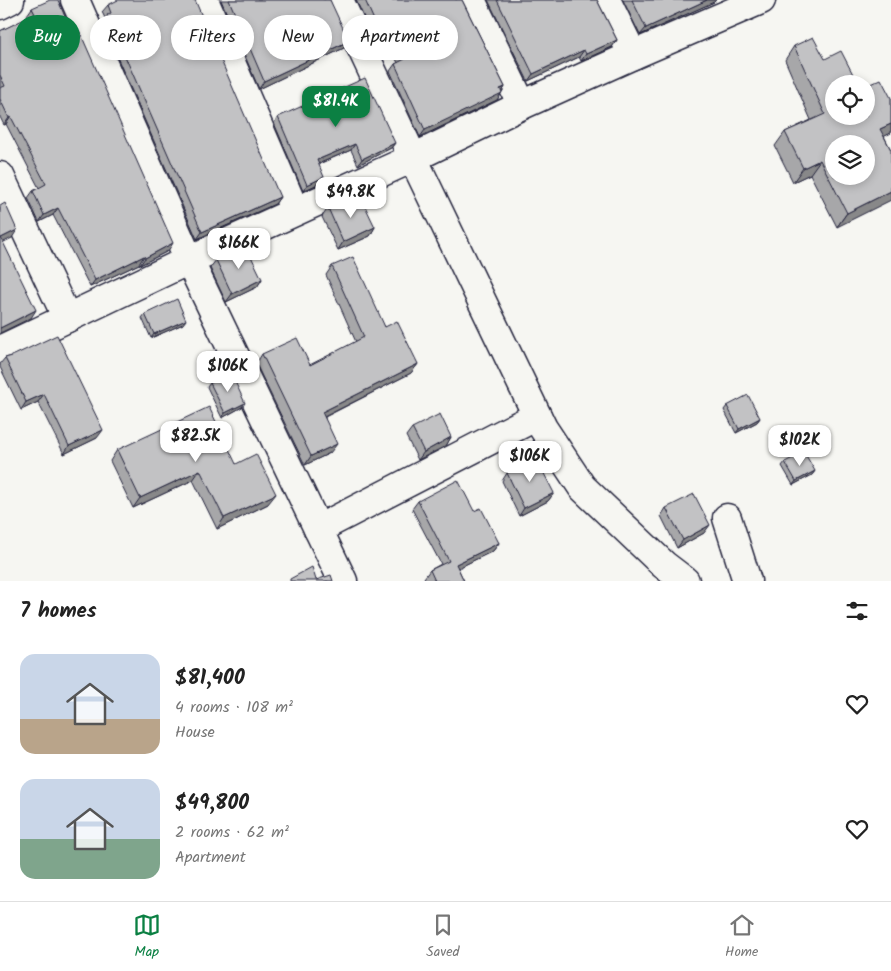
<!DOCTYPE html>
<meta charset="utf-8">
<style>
body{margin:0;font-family:Kalam,sans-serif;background:#f6f6f6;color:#222;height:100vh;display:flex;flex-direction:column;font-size:19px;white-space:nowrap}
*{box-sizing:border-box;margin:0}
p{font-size:16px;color:#767676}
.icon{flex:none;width:28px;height:28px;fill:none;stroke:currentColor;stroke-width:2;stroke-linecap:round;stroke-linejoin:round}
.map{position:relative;height:581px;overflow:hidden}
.side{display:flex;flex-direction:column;background:#fff;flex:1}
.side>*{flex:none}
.guide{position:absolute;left:15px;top:15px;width:500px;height:45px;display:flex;gap:10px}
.controls{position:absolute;left:825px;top:75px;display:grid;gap:10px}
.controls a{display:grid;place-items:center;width:50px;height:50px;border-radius:50%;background:#fff;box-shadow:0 2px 8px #0003;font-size:25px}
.price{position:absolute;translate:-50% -42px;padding:0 11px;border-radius:10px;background:#fff;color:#222;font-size:16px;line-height:32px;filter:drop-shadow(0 1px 2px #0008)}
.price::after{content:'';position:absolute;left:50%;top:30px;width:15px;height:11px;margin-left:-8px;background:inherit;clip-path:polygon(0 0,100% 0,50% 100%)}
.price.active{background:#0b8043;color:#fff}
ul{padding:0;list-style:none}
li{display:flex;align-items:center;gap:15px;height:125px;padding:0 20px}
li span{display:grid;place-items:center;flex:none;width:140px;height:100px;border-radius:15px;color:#555}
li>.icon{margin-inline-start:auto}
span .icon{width:60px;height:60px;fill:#fffc;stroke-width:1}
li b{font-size:21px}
h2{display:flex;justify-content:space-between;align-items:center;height:60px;padding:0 20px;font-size:21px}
.tag{padding:0 18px;border-radius:22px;background:#fff;box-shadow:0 2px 8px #0003;font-size:18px;line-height:45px}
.tag.active{background:#0b8043;color:#fff}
.menu{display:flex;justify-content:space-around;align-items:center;height:70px;border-top:1px solid #e0e0e0;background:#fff;font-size:14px;color:#767676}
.menu a{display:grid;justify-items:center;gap:2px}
.menu .active{color:#0b8043}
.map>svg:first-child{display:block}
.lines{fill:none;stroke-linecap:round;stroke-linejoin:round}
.street-casing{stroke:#22223b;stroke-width:31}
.street{stroke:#f6f6f2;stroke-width:28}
.wall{fill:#a7a7a9;stroke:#22223b}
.shaded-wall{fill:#888889;stroke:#22223b}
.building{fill:#c2c2c4;stroke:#22223b;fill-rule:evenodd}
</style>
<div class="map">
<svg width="891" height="581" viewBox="0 0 891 581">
<rect width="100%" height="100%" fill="#f6f6f2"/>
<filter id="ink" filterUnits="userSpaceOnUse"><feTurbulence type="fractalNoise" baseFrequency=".02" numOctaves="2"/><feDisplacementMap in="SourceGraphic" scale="10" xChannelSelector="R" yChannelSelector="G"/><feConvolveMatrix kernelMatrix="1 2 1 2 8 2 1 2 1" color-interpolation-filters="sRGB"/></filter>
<g filter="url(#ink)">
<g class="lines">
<defs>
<g id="street">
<path d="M75 0 189 260 343 581"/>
<path d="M204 0 295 211"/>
<path d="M339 0 413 158 543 428 582 487 664 565 685 581"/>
<path d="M471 0 522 105"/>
<path d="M606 0 633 55"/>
<path d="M0 5 10 0"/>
<path d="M0 176 67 318"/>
<path d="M0 350 189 260 413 158 522 105 633 55 761 0"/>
<path d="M727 518 747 581"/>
<path d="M318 529 537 416"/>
</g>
</defs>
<use href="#street" class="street-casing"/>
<use href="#street" class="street"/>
</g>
<g class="wall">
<path d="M221 0H330L344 48 259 89Z"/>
<path d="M356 0H462L505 87 497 100 420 137 390 71 395 64 398 63 382 30 372 35Z"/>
<path d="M488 0H597L617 40 612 47 581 61 579 57 528 81Z"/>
<path d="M623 0H716L714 2 640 35Z"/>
<path d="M108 5 280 197 275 204 197 239 102 23 105 18 102 12Z"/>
<path d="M32 8 168 251 140 265 139 264 90 287 53 215 39 222 28 198 33 191 39 188 6 124 4 125 0 117V31L28 18 27 15Z"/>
<path d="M794 46 834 84 891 98V133L884 136 891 150 837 227 810 174 793 182 775 146 785 132 811 120 785 60Z"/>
<path d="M278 117 395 143 391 148 358 165 351 150 319 164 320 183 303 191 274 123Z"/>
<path d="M361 206 375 227 370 236 338 250 322 217 328 208Z"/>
<path d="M216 260 262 279 257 287 226 302 210 268Z"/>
<path d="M332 266 418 364 411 373 325 417 330 453 305 465 256 364 262 354 310 365 356 342 326 275Z"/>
<path d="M145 314 183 324 151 338 142 318Z"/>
<path d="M12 356 97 438 64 454 38 402 21 410 0 367V364L5 358Z"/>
<path d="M210 383 242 407 222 418 207 387Z"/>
<path d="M727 406 760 418 757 422 736 433 724 410Z"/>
<path d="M412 428 451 437 446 446 418 460 406 436Z"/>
<path d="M117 450 236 464 268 504 217 529 193 480 133 508 110 461Z"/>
<path d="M785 462 815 471 812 475 793 485 782 466Z"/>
<path d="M507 473 554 493 548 501 519 516 502 481Z"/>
<path d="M418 501 474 511 499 543 493 551 458 568 464 581H426L424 578 430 570 441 564 412 509Z"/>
<path d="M666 508 704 533 677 548 661 516Z"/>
</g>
<g class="shaded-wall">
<path d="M707 0H716L714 2 640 35 646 28Z"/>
<path d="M387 23 382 30 372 35 377 27Z"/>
<path d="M617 40 612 47 581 61 586 54Z"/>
<path d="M349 41 344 48 259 89 264 81Z"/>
<path d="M584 50 579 57 528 81 533 74Z"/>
<path d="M505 87 497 100 420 137 425 130Z"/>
<path d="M11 117 6 124 4 125 9 118Z"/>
<path d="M891 124V133L871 143 880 129Z"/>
<path d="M395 143 391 148 358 165 362 159Z"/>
<path d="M355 144 351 150 313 166 317 160Z"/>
<path d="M820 160 810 174 793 182 803 168Z"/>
<path d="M324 177 320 183 303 191 307 185Z"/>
<path d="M891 191V200L837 227 847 213Z"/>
<path d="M280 197 275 204 197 239 202 232Z"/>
<path d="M58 208 53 215 39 222 44 215Z"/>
<path d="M375 227 370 236 338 250 343 242Z"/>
<path d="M17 230 12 238 0 244 1 238Z"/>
<path d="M173 243 168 251 140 265 145 258Z"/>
<path d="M144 256 139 264 90 287 95 280Z"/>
<path d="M262 279 257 287 226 302 232 294Z"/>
<path d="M36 310 31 318 0 333V328Z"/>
<path d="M186 320 183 324 151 338 154 334Z"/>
<path d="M418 364 411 373 316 421 322 412Z"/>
<path d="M44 394 38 402 21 410 26 402Z"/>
<path d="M245 403 242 407 222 418 225 413Z"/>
<path d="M760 418 757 422 736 433 739 429Z"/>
<path d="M103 430 97 438 64 454 69 446Z"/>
<path d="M451 437 446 446 418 460 424 452Z"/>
<path d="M337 444 330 453 305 465 311 456Z"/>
<path d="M200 470 193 480 133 508 140 498Z"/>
<path d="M815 471 812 475 793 485 796 481Z"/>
<path d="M554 493 548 501 519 516 524 508Z"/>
<path d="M276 494 268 504 217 529 224 518Z"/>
<path d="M710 525 704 533 677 548 683 540Z"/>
<path d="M499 543 493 551 450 572 456 564Z"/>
</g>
<g class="building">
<path d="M50 0H58L66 19 68 18 74 33 79 30 173 243 145 258 144 256 95 280 58 208 44 215 33 191 46 184 11 117 9 118 0 99V88L5 86 0 75V31L35 14 32 8Z"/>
<path d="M118 0H195L280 197 202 232 107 15 111 13 108 5Z"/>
<path d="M229 0H330L349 41 264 81Z"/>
<path d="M365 0H462L505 87 500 89 502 93 425 130 395 64 405 59 387 23 377 27Z"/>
<path d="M497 0H597L617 40 586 54 584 50 533 74Z"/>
<path d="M632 0H707L646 28Z"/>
<path d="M813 37 825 59 841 51 858 84H834V116H866V86L881 79 891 98V124L880 129 891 150V191L847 213 820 160 803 168 785 132 825 114 794 46ZM834 144H866V176H834Z"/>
<path d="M365 78 395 143 362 159 355 144 317 160 324 177 307 185 278 117Z"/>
<path d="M356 196 361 206 364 204 375 227 343 242 328 208Z"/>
<path d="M5 203 17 230 1 238 36 310 0 328V206Z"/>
<path d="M246 246 262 279 232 294 216 260Z"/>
<path d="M353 257 385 327 397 321 418 364 322 412 337 444 311 456 262 354 297 338 310 365 364 337 332 266Z"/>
<path d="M177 299 186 320 154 334 145 314Z"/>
<path d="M57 335 103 430 69 446 44 394 26 402 5 358 12 356Z"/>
<path d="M231 373 245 403 225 413 210 383Z"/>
<path d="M748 395 760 418 739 429 727 406Z"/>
<path d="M209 407 236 464 256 454 276 494 224 518 200 470 140 498 117 450Z"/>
<path d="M440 414 451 437 424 452 412 428Z"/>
<path d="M804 452 815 471 796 481 785 462Z"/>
<path d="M536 458 554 493 524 508 507 473Z"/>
<path d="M458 480 474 511 481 508 499 543 456 564 464 581H435L430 570 449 561 418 501Z"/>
<path d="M694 494 710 525 683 540 666 508Z"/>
<path d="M312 567 316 580 331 575 333 581H290V579Z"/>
</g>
</g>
</svg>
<div class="controls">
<a><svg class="icon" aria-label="locate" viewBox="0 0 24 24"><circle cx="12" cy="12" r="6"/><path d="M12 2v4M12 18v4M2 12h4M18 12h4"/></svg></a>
<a><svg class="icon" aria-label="layers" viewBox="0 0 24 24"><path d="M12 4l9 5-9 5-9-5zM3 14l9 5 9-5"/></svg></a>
</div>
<b class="price active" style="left:336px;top:128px">$81.4K</b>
<b class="price" style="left:351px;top:219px">$49.8K</b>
<b class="price" style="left:239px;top:270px">$166K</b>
<b class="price" style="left:228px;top:393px">$106K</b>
<b class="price" style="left:196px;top:463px">$82.5K</b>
<b class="price" style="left:800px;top:467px">$102K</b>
<b class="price" style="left:530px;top:483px">$106K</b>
<div class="guide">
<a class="tag active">Buy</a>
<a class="tag">Rent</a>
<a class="tag">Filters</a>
<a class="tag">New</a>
<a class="tag">Apartment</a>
</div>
</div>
<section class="side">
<h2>7 homes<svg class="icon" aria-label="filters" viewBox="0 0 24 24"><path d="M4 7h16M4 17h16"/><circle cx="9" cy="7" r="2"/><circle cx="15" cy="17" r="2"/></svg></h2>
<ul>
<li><span style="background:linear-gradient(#c9d6e8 65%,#b9a48a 0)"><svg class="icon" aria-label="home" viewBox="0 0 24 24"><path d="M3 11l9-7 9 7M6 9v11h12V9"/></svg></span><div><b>$81,400</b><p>4 rooms · 108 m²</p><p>House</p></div><svg class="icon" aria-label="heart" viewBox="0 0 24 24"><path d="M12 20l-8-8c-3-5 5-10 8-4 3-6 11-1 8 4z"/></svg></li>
<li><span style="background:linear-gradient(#c9d6e8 60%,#7fa58c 0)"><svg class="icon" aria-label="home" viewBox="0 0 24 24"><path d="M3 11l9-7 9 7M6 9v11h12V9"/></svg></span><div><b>$49,800</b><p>2 rooms · 62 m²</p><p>Apartment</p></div><svg class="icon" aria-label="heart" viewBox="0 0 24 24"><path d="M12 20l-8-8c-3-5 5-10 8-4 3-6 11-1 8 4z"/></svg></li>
</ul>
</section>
<nav class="menu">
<a class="active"><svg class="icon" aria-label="map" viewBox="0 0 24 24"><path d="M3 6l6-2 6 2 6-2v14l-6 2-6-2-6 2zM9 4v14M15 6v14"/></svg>Map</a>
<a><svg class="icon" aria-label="saved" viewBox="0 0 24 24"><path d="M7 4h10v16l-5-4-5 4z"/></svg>Saved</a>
<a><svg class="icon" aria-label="home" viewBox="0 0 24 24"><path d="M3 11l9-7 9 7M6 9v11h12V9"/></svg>Home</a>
</nav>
